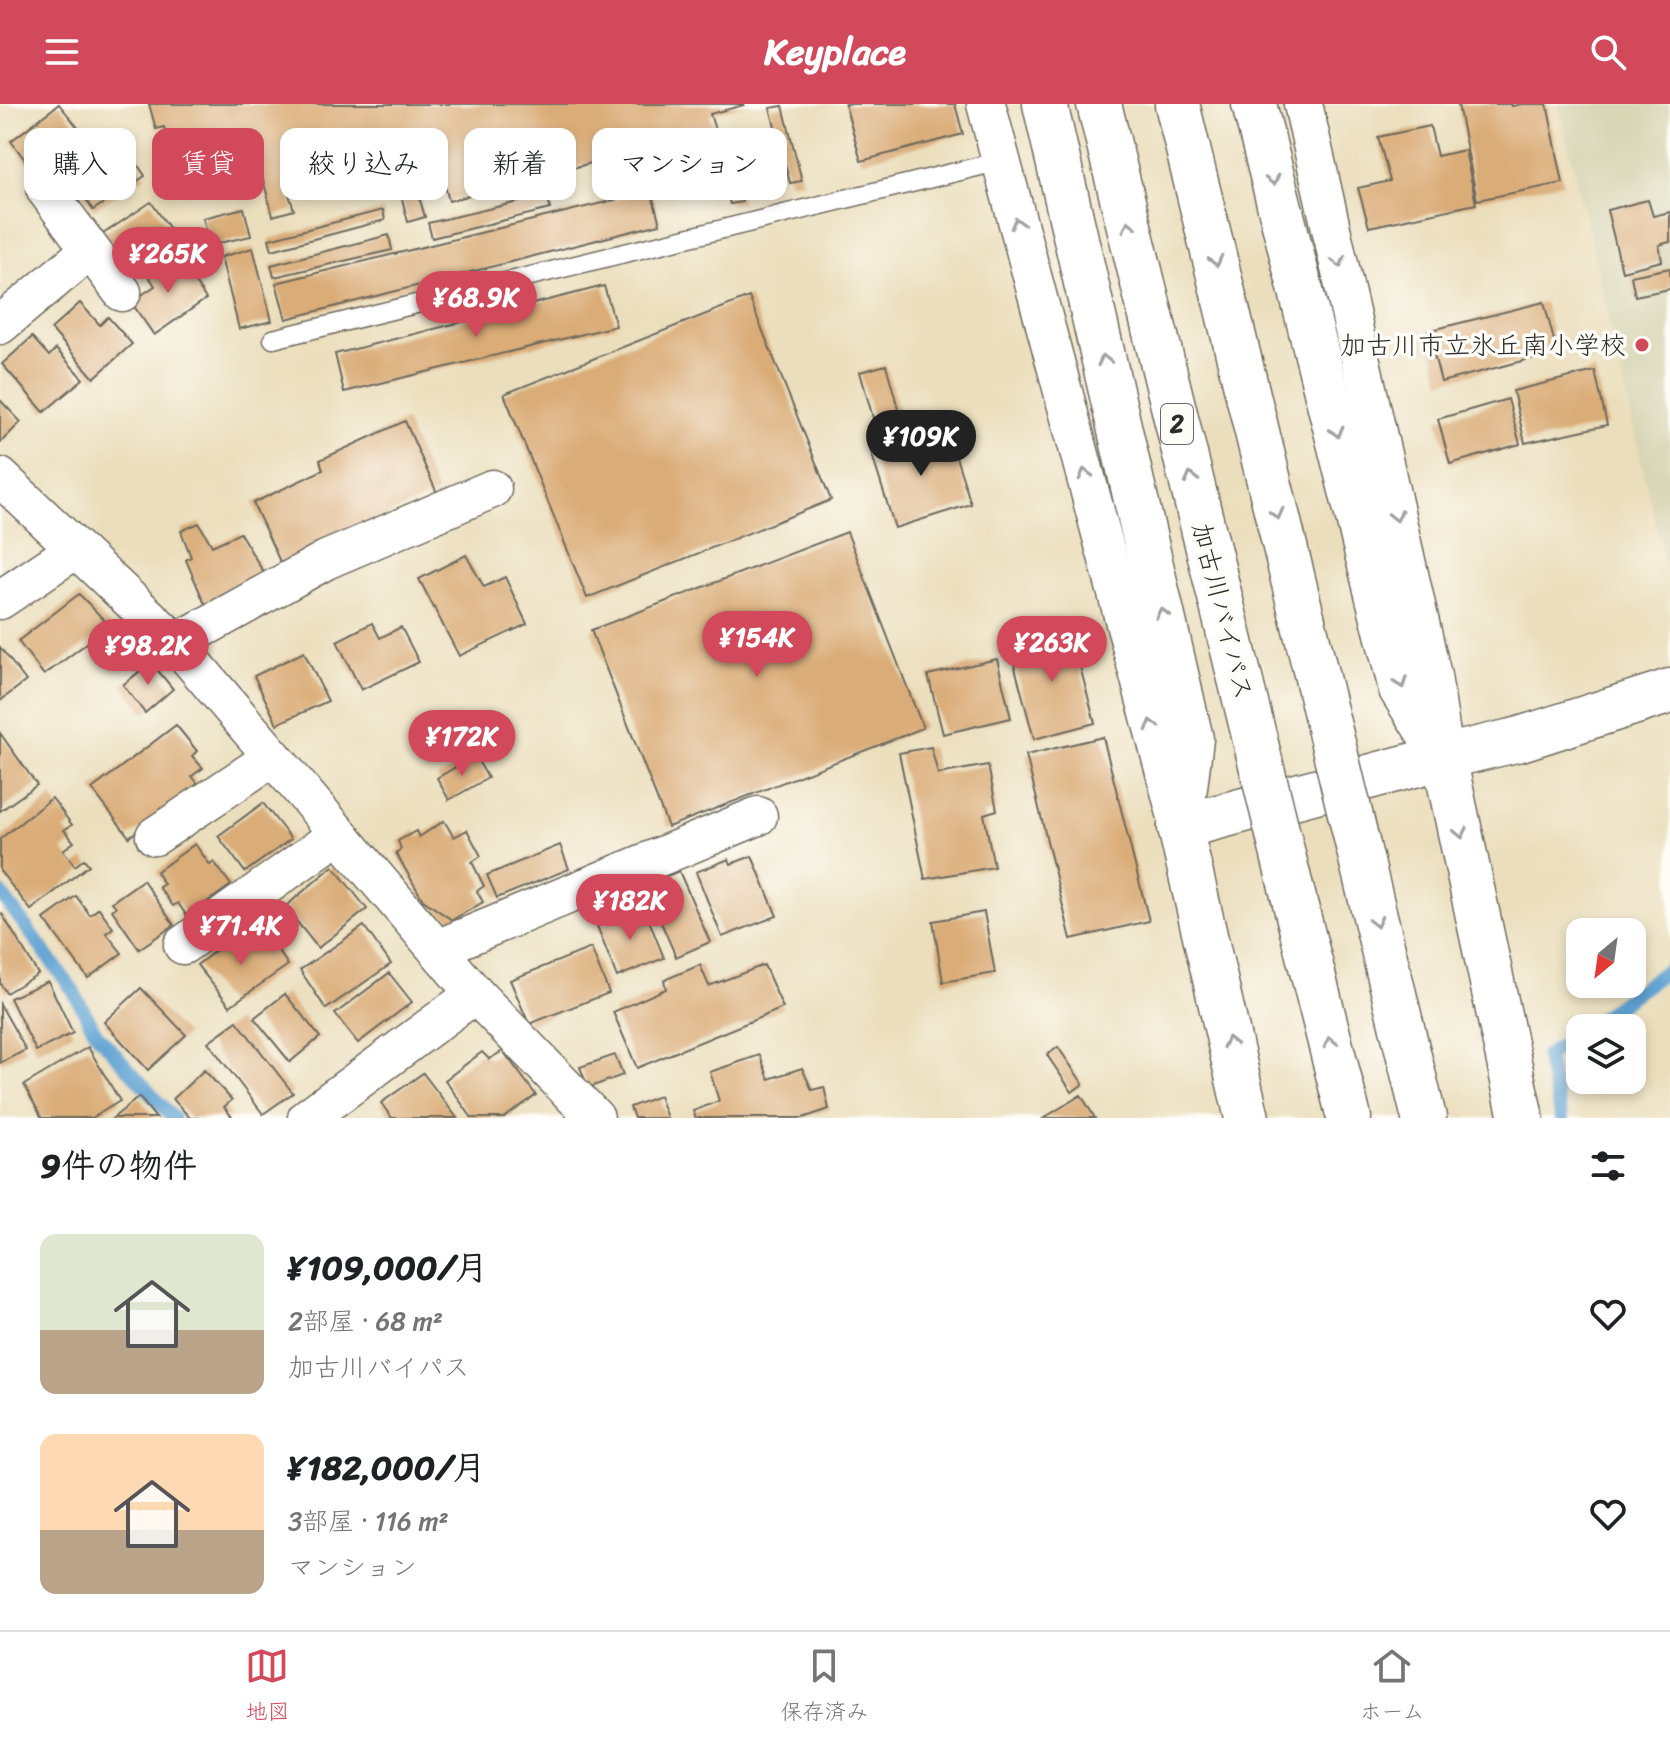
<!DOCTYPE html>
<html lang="ja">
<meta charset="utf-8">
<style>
body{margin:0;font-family:Sriracha,"Klee One",sans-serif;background:#f2f2f2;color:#202124;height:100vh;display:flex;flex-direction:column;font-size:30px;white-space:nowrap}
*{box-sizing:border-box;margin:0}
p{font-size:26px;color:#757577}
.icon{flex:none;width:44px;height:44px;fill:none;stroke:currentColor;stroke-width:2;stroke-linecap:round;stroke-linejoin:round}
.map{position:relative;height:1014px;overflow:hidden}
.sheet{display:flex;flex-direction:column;background:#fff;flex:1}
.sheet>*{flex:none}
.guide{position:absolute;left:24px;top:24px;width:800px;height:72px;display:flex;gap:16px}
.needle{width:52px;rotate:209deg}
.buttons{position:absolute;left:1566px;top:814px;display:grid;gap:16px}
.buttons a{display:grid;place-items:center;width:80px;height:80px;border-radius:16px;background:#fff;box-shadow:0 4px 12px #0003;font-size:40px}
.price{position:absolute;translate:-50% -68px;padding:0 18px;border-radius:28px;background:#d1495b;color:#fff;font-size:26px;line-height:52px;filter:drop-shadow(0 2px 4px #0008)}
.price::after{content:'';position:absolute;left:50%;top:48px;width:24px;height:18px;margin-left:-12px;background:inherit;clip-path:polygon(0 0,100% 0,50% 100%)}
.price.on{background:#222;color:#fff}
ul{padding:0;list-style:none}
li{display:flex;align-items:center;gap:24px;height:200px;padding:0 40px}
li span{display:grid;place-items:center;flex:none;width:224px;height:160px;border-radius:16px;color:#555}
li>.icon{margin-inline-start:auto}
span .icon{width:96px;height:96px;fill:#fffc;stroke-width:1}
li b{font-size:34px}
h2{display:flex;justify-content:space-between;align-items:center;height:96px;padding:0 40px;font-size:34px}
.pill{padding:0 28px;border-radius:16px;background:#fff;box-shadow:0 4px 12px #0003;font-size:28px;line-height:72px}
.pill.on{background:#d1495b;color:#fff}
header{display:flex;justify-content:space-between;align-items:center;height:104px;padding:0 40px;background:#d1495b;color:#fff;font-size:36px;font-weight:700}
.tab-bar{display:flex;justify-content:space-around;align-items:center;height:112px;border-top:2px solid #e0e0e0;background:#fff;font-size:22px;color:#757577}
.tab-bar a{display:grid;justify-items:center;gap:4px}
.tab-bar .on{color:#d1495b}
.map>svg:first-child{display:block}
.built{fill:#d8d6b5}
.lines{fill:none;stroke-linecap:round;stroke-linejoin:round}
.stream{stroke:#5da1d2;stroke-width:14}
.building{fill:#daac77}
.lane-casing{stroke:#6e6a5e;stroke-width:21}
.street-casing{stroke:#6e6a5e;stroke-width:41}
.secondary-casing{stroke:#6e6a5e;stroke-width:47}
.highway-casing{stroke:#6e6a5e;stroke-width:47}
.lane{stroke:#fff;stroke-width:18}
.street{stroke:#fff;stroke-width:38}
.secondary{stroke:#fff;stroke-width:44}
.highway{stroke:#fff;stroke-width:44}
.highway-bridge-casing{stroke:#6e6a5e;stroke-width:47;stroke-linecap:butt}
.highway-bridge{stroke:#fff;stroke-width:44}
.oneway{stroke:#a0a0a0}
.poi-dot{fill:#d1495b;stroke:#fdfcf7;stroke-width:3}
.labels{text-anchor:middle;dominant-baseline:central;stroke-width:7;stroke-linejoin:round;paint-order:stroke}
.shield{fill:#fdfcf7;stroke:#6a6a68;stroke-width:2}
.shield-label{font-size:24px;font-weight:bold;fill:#2b2b2b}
.poi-label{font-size:26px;fill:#2b2b2b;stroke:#fdfcf7;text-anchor:end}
.street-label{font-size:26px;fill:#2b2b2b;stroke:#fdfcf7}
</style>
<header><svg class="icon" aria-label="menu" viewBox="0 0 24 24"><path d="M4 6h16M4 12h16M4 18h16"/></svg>Keyplace<svg class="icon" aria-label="search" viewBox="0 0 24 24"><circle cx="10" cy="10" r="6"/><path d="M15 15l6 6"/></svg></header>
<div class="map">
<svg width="1670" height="1014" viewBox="0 0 1670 1014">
<rect width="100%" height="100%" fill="#fdfcf7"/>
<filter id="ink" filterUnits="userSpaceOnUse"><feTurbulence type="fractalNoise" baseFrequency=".0125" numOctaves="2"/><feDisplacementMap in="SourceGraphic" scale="16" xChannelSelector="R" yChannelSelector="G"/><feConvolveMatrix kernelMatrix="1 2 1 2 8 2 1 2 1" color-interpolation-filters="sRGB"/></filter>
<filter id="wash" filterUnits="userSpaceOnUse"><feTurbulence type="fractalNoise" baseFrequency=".006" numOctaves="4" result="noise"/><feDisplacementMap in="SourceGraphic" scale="32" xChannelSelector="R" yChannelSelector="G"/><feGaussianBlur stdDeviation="1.8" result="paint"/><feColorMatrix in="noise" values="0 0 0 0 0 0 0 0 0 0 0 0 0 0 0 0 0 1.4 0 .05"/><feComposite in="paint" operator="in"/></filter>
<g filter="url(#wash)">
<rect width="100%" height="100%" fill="#ebdebc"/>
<path class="built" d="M1559 0H1670V482Z"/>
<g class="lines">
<g class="stream">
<path d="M0 788 72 885 96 929 173 1014"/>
<path d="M1586 924 1670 864"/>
<path d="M1562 1014 1546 952 1580 928"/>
</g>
</g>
<g id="blocks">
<g class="building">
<path d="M59 0 87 35 37 72 11 37Z"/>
<path d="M149 0H744V1L710 10 715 26 449 97 445 82 418 89 425 113 408 118 399 83 355 94 351 78 311 88 307 75 286 81 294 106 273 112 262 72 219 83 207 38 171 48 164 23 156 25Z"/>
<path d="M845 0H955L963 30 861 57Z"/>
<path d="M1462 0H1511L1512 2 1522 0H1547L1563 79 1477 96 1458 1Z"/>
<path d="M783 2 802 77 790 79 770 4Z"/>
<path d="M1430 22 1437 52 1465 46 1476 100 1369 123 1358 84 1390 77 1378 33Z"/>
<path d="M121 35 145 72 93 106 69 70Z"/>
<path d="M727 42 742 98 730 100 719 63 604 92 597 77Z"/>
<path d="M651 87 660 120 286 215 276 179Z"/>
<path d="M548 91 550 105 432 134 428 119Z"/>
<path d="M1648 96 1653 112 1670 108V138L1659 141 1662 157 1622 167 1607 106Z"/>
<path d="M151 98 175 132 124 167 100 132Z"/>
<path d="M244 104 251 132 210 141 203 114Z"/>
<path d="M383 106 385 116 272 146 269 135Z"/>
<path d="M389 131 392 146 274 173 271 161Z"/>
<path d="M253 144 272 217 239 225 221 153Z"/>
<path d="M175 148 206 195 154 231 131 198 155 182 146 168Z"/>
<path d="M1670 164V185L1635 192 1631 172Z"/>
<path d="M604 182 616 222 344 288 335 250Z"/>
<path d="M749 193 831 396 587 494 504 290Z"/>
<path d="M1544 198 1557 248 1441 278 1428 227Z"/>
<path d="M80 199 100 221 108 213 132 240 94 274 51 225Z"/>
<path d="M32 233 49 252 56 245 83 275 44 308 2 260Z"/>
<path d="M886 261 905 329 879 335 860 268Z"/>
<path d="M1595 267 1607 321 1525 339 1513 287Z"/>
<path d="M1508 295 1520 340 1450 360 1438 315Z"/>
<path d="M0 296 21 318 0 339Z"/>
<path d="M405 317 437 389 281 460 253 399 323 366 320 356Z"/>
<path d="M947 325 971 400 895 424 871 348Z"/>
<path d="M199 419 212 442 240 429 264 469 263 474 207 500 204 498 186 456 191 453 181 427Z"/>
<path d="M847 428 923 624 668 723 591 526Z"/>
<path d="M466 451 484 483 505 473 527 520 459 552 419 475Z"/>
<path d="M79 490 110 522 44 571 18 537Z"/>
<path d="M372 519 380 534 401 523 419 558 361 586 337 537Z"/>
<path d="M1070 525 1095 619 1034 635 1009 541Z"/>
<path d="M0 543 26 577 0 597Z"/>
<path d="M304 548 328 597 277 620 254 572Z"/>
<path d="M997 555 1011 614 943 630 928 571Z"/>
<path d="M151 558 173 585 145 609 123 581Z"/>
<path d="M176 621 197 647 192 652 203 664 192 672 198 680 129 733 92 685Z"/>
<path d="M0 629 37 681 0 707Z"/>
<path d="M1103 633 1149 817 1071 835 1026 651Z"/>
<path d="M931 643 938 670 988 661 997 706 984 710 994 763 925 775 899 649Z"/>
<path d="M475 652 488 674 449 696 437 674Z"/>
<path d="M52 694 72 721 64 726 74 738 63 746 75 762 84 755 89 761 31 806 0 767V735Z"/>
<path d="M263 699 291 735 245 768 218 732Z"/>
<path d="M444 717 454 733 467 726 481 752 472 758 484 782 477 787 483 798 452 816 423 796 396 749 401 745 398 737 416 727 419 733Z"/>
<path d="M195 740 210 761 214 758 231 781 187 812 178 799 173 802 159 783 164 780 156 768Z"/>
<path d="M560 741 569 765 497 794 487 771Z"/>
<path d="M752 752 777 812 722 833 696 768 729 755 731 760Z"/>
<path d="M333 762 367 805 318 844 285 803Z"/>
<path d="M679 767 710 838 676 853 645 781Z"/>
<path d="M143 776 174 821 139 845 112 806 116 803 112 798Z"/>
<path d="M76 792 90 811 99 804 113 824 106 829 122 849 88 874 44 815Z"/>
<path d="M644 804 664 854 617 873 597 822Z"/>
<path d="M984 808 995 869 943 878 933 817Z"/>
<path d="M2 810 38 870 6 889 0 879V811Z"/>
<path d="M364 822 391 860 326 905 300 866Z"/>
<path d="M242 826 258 846 271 836 288 861 230 902 197 861Z"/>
<path d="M591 844 609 889 529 920 510 876Z"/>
<path d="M700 861 709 882 764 861 783 904 637 964 613 908 666 885 664 876Z"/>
<path d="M389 869 412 898 358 939 335 910Z"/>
<path d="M48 877 73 929 36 947 10 894Z"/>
<path d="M141 884 186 931 148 966 104 918Z"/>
<path d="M285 890 320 933 290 958 254 914Z"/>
<path d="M0 900 26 946 0 959Z"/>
<path d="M237 917 293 989 263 1010 208 938Z"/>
<path d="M88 943 120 997 92 1014H42L24 981Z"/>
<path d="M1058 943 1083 980 1072 988 1047 951Z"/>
<path d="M503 947 536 991 504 1014H472L445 976 482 948 489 955Z"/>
<path d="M615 951 623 971 588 984 580 963Z"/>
<path d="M760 951 769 975 802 964 812 986 824 983 829 1005 803 1014H696L693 1007 719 997 710 968Z"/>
<path d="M204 966 232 996 224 1003 233 1014H190L173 995Z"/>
<path d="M423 969 457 1014H392L381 999Z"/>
<path d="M1081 991 1095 1014H1044Z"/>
<path d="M659 992 667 1014H634L630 1003Z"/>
<path d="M139 993 156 1014H113Z"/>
</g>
</g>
</g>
<g filter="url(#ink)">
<use href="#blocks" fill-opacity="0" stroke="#6e6a5e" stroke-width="2"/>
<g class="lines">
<defs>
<path id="lane" d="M273 235 1001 57"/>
<g id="street">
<path d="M986 0 1178 717"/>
<path d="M1303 0 1432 572 1444 650"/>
<path d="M46 86 122 188"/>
<path d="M0 221 90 146"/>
<path d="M0 373 176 539 475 890 595 1014"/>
<path d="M0 496 76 445"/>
<path d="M176 539 326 456 492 385"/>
<path d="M155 732 273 653"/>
<path d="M183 841 339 730"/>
<path d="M437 845 758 712"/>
<path d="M307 1014 475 890"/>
</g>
<g id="secondary">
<path d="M1444 653 1521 1014"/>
<path d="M1247 1014 1180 723 1444 653 1520 635 1670 587"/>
</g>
<g id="highway">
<path d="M1045 0 1191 635 1180 723"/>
<path d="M1099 0 1256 640"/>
<path d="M1177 0 1330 627"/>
<path d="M1254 0 1401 585 1444 653"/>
<path d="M1358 742 1424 1014"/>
<path d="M1285 759 1349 1014"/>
</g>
</defs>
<use href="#lane" class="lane-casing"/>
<use href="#street" class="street-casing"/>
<use href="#secondary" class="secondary-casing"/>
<use href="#highway" class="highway-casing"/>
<use href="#lane" class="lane"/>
<use href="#street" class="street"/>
<use href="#secondary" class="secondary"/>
<use href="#highway" class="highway"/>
<defs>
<g id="highway-bridge">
<path d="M1330 627 1358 742"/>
<path d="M1256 640 1285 759"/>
</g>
</defs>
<use href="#highway-bridge" class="highway-bridge-casing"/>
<use href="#highway-bridge" class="highway-bridge"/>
</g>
<defs><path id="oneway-chevron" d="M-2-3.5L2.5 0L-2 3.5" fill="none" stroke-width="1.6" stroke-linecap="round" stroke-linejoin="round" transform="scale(2)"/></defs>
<g class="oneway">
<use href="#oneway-chevron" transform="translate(1273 76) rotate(76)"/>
<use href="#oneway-chevron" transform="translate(1017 119) rotate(-105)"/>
<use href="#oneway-chevron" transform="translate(1129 122) rotate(-104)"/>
<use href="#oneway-chevron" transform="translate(1216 157) rotate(76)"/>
<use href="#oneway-chevron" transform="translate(1339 158) rotate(77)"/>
<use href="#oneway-chevron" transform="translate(1104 256) rotate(-103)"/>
<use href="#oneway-chevron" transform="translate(1337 328) rotate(76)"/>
<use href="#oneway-chevron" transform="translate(1085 370) rotate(-105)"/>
<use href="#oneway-chevron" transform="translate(1191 374) rotate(-104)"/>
<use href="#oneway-chevron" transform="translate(1277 410) rotate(76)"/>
<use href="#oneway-chevron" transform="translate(1396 412) rotate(77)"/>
<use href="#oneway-chevron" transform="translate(1162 509) rotate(-103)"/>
<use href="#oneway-chevron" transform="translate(1401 579) rotate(70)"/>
<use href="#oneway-chevron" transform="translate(1152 621) rotate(-105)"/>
<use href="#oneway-chevron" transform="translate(1461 729) rotate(78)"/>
<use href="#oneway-chevron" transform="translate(1376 818) rotate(76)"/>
<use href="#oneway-chevron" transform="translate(1229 938) rotate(-103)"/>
<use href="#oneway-chevron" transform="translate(1330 938) rotate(-104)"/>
</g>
</g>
<circle class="poi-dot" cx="1642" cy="241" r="8"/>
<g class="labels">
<rect class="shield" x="1161" y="300" width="32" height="40" rx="6"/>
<g class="shield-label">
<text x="1177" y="320">2</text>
</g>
<g class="poi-label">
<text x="1626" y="241">加古川市立氷丘南小学校</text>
</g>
<g class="street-label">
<text transform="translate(1223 507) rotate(76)">加古川バイパス</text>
</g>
</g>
</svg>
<div class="buttons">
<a><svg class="needle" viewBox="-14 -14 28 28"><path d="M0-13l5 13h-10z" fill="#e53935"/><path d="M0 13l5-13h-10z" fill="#757577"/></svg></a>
<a><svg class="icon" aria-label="layers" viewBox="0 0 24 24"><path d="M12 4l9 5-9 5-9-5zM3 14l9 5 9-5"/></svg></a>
</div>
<b class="price" style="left:168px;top:191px">¥265K</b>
<b class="price" style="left:476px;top:235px">¥68.9K</b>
<b class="price on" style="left:921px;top:374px">¥109K</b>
<b class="price" style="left:757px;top:575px">¥154K</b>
<b class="price" style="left:1052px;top:580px">¥263K</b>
<b class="price" style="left:148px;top:583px">¥98.2K</b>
<b class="price" style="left:462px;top:674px">¥172K</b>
<b class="price" style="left:630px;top:838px">¥182K</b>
<b class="price" style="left:241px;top:863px">¥71.4K</b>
<div class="guide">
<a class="pill">購入</a>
<a class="pill on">賃貸</a>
<a class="pill">絞り込み</a>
<a class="pill">新着</a>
<a class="pill">マンション</a>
</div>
</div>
<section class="sheet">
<h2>9件の物件<svg class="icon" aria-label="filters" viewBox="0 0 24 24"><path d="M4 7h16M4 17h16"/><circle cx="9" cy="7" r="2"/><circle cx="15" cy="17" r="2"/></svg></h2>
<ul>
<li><span style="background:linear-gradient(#dfe7d0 60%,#b9a48a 0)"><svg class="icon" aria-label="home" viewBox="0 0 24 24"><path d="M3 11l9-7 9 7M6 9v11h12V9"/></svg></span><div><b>¥109,000/月</b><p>2部屋 · 68 m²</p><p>加古川バイパス</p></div><svg class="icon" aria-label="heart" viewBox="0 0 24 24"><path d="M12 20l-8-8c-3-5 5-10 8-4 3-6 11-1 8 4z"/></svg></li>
<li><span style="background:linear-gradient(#ffd9b3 60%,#b9a48a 0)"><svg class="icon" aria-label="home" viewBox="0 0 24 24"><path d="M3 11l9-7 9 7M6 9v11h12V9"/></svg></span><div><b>¥182,000/月</b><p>3部屋 · 116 m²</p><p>マンション</p></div><svg class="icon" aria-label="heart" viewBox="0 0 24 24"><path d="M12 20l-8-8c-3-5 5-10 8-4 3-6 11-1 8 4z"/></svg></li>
</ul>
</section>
<nav class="tab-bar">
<a class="on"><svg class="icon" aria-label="map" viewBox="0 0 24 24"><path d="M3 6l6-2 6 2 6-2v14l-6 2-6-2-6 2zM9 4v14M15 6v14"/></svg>地図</a>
<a><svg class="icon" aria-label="saved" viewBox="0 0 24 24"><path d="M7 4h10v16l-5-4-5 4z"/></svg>保存済み</a>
<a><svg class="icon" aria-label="home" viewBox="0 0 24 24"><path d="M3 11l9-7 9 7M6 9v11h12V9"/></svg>ホーム</a>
</nav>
